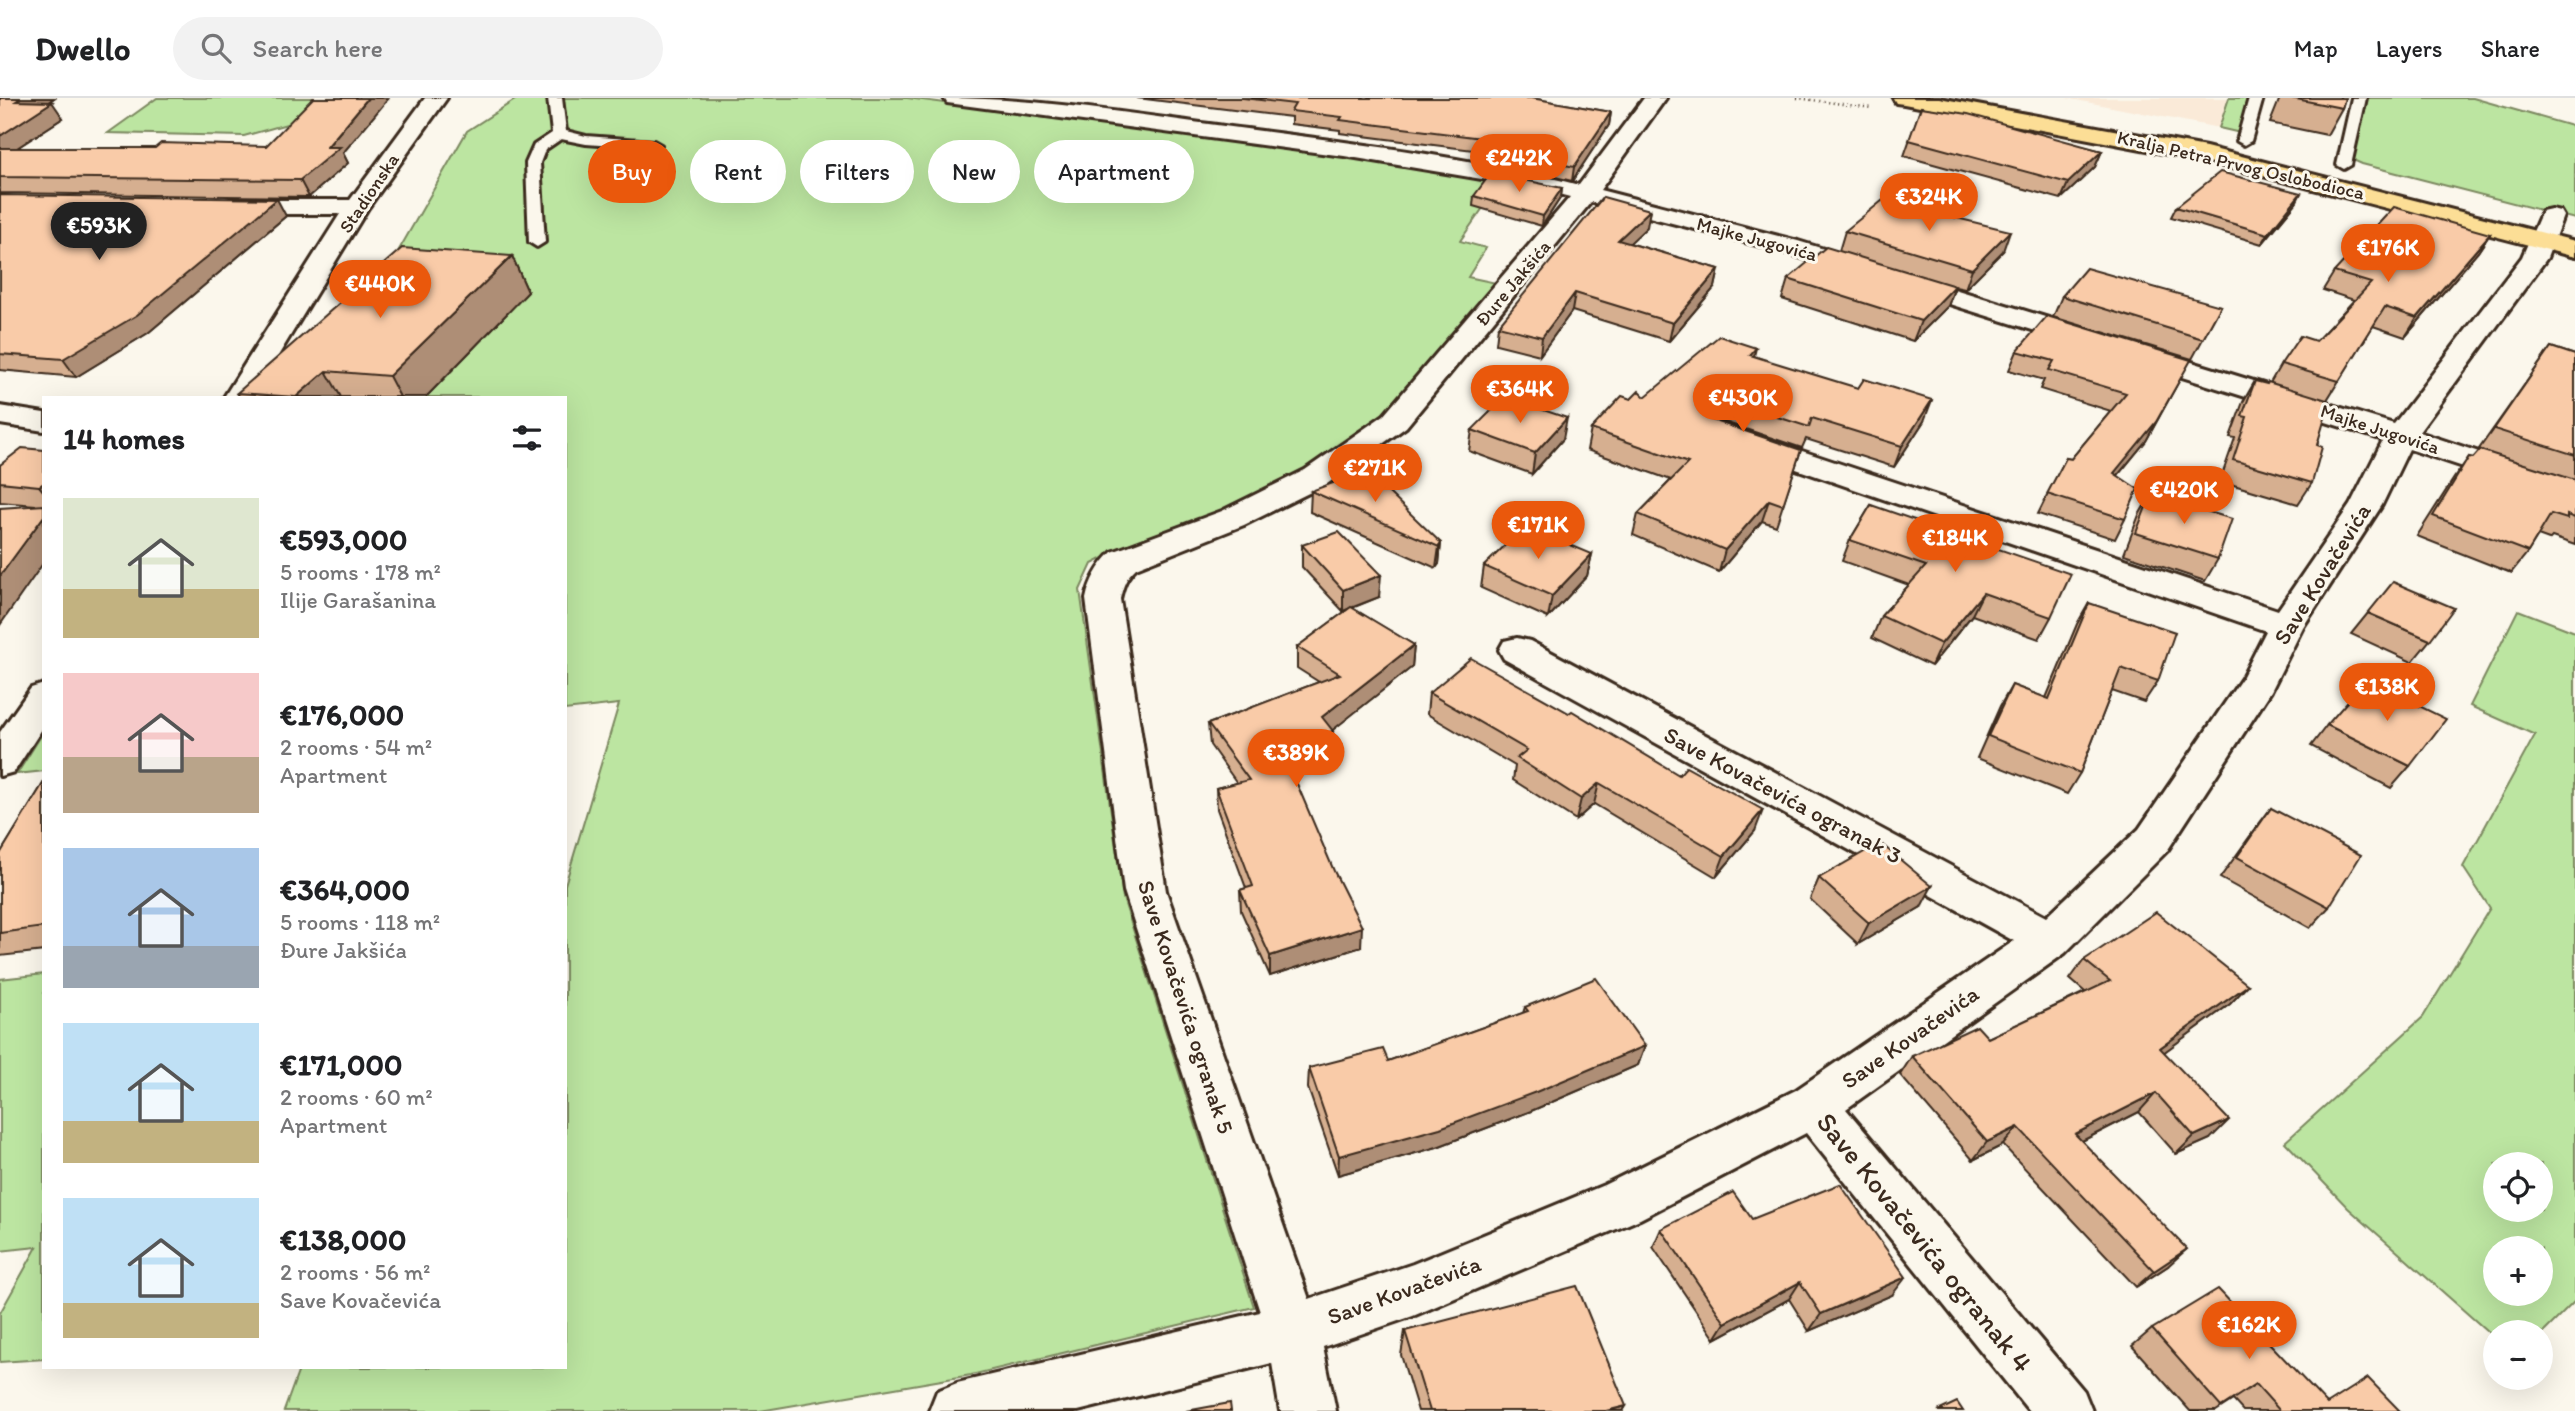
<!DOCTYPE html>
<meta charset="utf-8">
<style>
body{margin:0;font-family:Itim,sans-serif;background:#f2f2f2;color:#202124;height:100vh;display:flex;flex-direction:column;font-size:26px;white-space:nowrap}
*{box-sizing:border-box;margin:0}
p{font-size:23px;color:#757577}
.icon{flex:none;width:38px;height:38px;fill:none;stroke:currentColor;stroke-width:2;stroke-linecap:round;stroke-linejoin:round}
.map{position:relative;flex:1;overflow:hidden}
.details{position:absolute;left:42px;top:298px;width:525px;height:973px;display:flex;flex-direction:column;background:#fff;border-radius:0px;box-shadow:0 7px 28px #0002}
.details>*{flex:none}
.guide{position:absolute;left:588px;top:42px;width:665px;height:63px;display:flex;gap:14px}
.controls{position:absolute;left:2483px;top:1054px;display:grid;gap:14px}
.controls a{display:grid;place-items:center;width:70px;height:70px;border-radius:50%;background:#fff;box-shadow:0 7px 28px #0002;font-size:35px}
.price{position:absolute;translate:-50% -60px;padding:0 16px;border-radius:24px;background:#ea580c;color:#fff;font-size:23px;line-height:46px;filter:drop-shadow(0 2px 4px #0008)}
.price::after{content:'';position:absolute;left:50%;top:42px;width:21px;height:16px;margin-left:-10px;background:inherit;clip-path:polygon(0 0,100% 0,50% 100%)}
.price.current{background:#222;color:#fff}
ul{padding:0;list-style:none}
li{display:flex;align-items:center;gap:21px;height:175px;padding:0 21px}
li span{display:grid;place-items:center;flex:none;width:196px;height:140px;border-radius:0px;color:#555}
li>.icon{margin-inline-start:auto}
span .icon{width:84px;height:84px;fill:#fffc;stroke-width:1}
li b{font-size:30px}
h2{display:flex;justify-content:space-between;align-items:center;height:84px;padding:0 21px;font-size:30px}
.tag{padding:0 24px;border-radius:32px;background:#fff;box-shadow:0 7px 28px #0002;font-size:24px;line-height:63px}
.tag.current{background:#ea580c;color:#fff}
header{display:flex;align-items:center;gap:42px;box-sizing:border-box;height:98px;padding:0 35px;background:#fff;border-bottom:2px solid #e0e0e0}
header strong{font-size:33px}
nav{display:flex;gap:38px;margin-inline-start:auto;font-size:24px}
.search{width:490px;height:63px;background:#f2f2f2;display:flex;align-items:center;gap:18px;box-sizing:border-box;padding:0 24px;border-radius:38px;color:#757577;font-size:26px}
.map>svg:first-child{display:block}
.built{fill:#faead8}
.green{fill:#bce5a1;stroke:#7c8860;stroke-width:2;fill-rule:evenodd}
.lines{fill:none;stroke-linecap:round;stroke-linejoin:round}
.service-casing{stroke:#3b2a1e;stroke-width:6}
.minor-casing{stroke:#3b2a1e;stroke-width:6}
.primary-casing{stroke:#3b2a1e;stroke-width:6}
.path{stroke:#3b2a1e;stroke-width:2.5;stroke-dasharray:1 3.5;stroke-linecap:butt}
.service{fill:#fbf7ec;fill-rule:evenodd}
.minor{fill:#fbf7ec;fill-rule:evenodd}
.primary{fill:#fcde96;fill-rule:evenodd}
.wall{fill:#d6af90;stroke:#3b2a1e;stroke-width:2}
.shaded-wall{fill:#ae8e76;stroke:#3b2a1e;stroke-width:2}
.building{fill:#f9cba8;stroke:#3b2a1e;stroke-width:2}
.labels{text-anchor:middle;dominant-baseline:central;stroke-width:6;stroke-linejoin:round;paint-order:stroke}
.far-street-label{font-size:19px;fill:#3b2a1e;stroke:#fbf7ec}
.street-label{font-size:23px;fill:#3b2a1e;stroke:#fbf7ec}
.near-street-label{font-size:28px;fill:#3b2a1e;stroke:#fbf7ec}
</style>
<header>
<strong>Dwello</strong>
<div class="search"><svg class="icon" aria-label="search" viewBox="0 0 24 24"><circle cx="10" cy="10" r="6"/><path d="M15 15l6 6"/></svg>Search here</div>
<nav><a>Map</a><a>Layers</a><a>Share</a></nav>
</header>
<div class="map">
<svg width="2575" height="1313" viewBox="0 0 2575 1313">
<rect width="100%" height="100%" fill="#fbf7ec"/>
<filter id="ink" filterUnits="userSpaceOnUse"><feTurbulence type="fractalNoise" baseFrequency=".0143" numOctaves="2"/><feDisplacementMap in="SourceGraphic" scale="14" xChannelSelector="R" yChannelSelector="G"/><feConvolveMatrix kernelMatrix="1 2 1 2 8 2 1 2 1" color-interpolation-filters="sRGB"/></filter>
<g filter="url(#ink)">
<path class="built" d="M2066 0H2229L2219 30Z"/>
<g class="green">
<path d="M157 0H323L301 22 244 38 108 35Z"/>
<path d="M518 0H907L1321 54 1501 84 1460 143 1486 150 1468 179 1501 186 1368 333 1248 405 1119 452 1092 466 1080 492 1123 800 1254 1209 971 1277 760 1313H284L300 1269H565V787L619 606 565 612V299H285L352 234 467 33Z"/>
<path d="M2229 0H2256L2245 36 2219 30Z"/>
<path d="M2359 0H2473L2575 29V121L2362 66 2346 59Z"/>
<path d="M2518 512 2575 534V1203L2541 1237V1234H2496L2495 1240 2348 1110 2285 1044 2423 919 2490 810 2463 769 2535 637 2470 608ZM2496 1066H2541V1111H2496ZM2496 1150H2541V1195H2496Z"/>
<path d="M44 633V673L17 676Z"/>
<path d="M44 876V1261L0 1264V1215L37 1149 0 1153V881Z"/>
</g>
<g class="lines">
<defs>
<g id="service">
<path d="M548 0H562L566 33 586 38 654 43 661 47 654 51 586 46 561 41 545 52 540 65 545 144 537 149 529 144 526 65 534 47 552 35Z"/>
<path d="M2249 0H2263L2251 43 2244 47 2237 43Z"/>
<path d="M2352 0H2366L2351 67 2344 71 2337 67Z"/>
</g>
<g id="minor">
<path d="M425 0H447L368 110 253 299H224L340 116H230L221 114 218 109 221 104 230 102H350Z"/>
<path d="M944 0C1038 0 1131 16 1224 28 1342 44 1463 57 1579 87L1644 0H1666L1600 92 1798 143 2394 326 2522 159 2542 113 2551 111 2560 113 2563 118 2547 160 2419 334 2575 386V406L2409 351 2382 407 2303 529 2271 593 2167 753 2065 855 1846 1011 2084 1293 2092 1313H2029L1806 1035 1640 1121 1413 1218 1323 1249 1336 1313H1280L1272 1265 1078 1313H929L937 1293 957 1285 1260 1214 1124 793 1086 501C1090 482 1098 468 1112 454L1222 413 1305 372 1384 317 1570 99 1535 90 1344 58 955 6 947 5ZM1591 104 1780 153 2383 342 2350 407 2278 512 1760 339 1749 336 1738 339 1734 345 1738 351 2266 533 2242 580 2139 731 2046 819 1530 543 1517 540 1504 543 1499 552 1504 561 2014 843 1796 992 1604 1087 1413 1166 1309 1201 1166 793 1120 501C1123 488 1126 479 1136 470L1244 427 1327 386 1406 329Z"/>
<path d="M0 308 44 315V333L0 326Z"/>
<path d="M44 586V628L14 674 0 678V634L31 590Z"/>
</g>
<path id="primary" d="M1893 0H1939L2206 49 2575 143V159L2205 63 1904 6 1896 5Z"/>
</defs>
<use href="#service" class="service-casing"/>
<use href="#minor" class="minor-casing"/>
<use href="#primary" class="primary-casing"/>
<path class="path" d="M1797 0 1872 10"/>
<use href="#service" class="service"/>
<use href="#minor" class="minor"/>
<use href="#primary" class="primary"/>
</g>
<g class="wall">
<path d="M0 0H54L49 4 63 20 17 50 343 55 348 65 309 99 0 95Z"/>
<path d="M1137 0H1531L1611 14 1609 27 1572 83 1504 67 1505 56 1340 35V32L1291 26V19Z"/>
<path d="M2280 0H2345L2342 10 2327 37 2270 25Z"/>
<path d="M1921 9 2102 53 2095 69 2061 101 1904 58Z"/>
<path d="M1562 90 1561 99 1542 128 1473 108 1474 98Z"/>
<path d="M0 97 286 118 148 235 76 279 0 272Z"/>
<path d="M2296 105 2262 146 2171 119 2176 109Z"/>
<path d="M1647 129 1629 145 1719 171 1715 189 1669 243 1572 213 1540 257 1496 246 1498 228Z"/>
<path d="M1845 133 2003 153 1965 191 1955 189 1948 208 1913 243 1782 201 1788 181 1839 153Z"/>
<path d="M2490 136 2478 154 2405 239 2373 228 2327 302 2317 347 2312 385 2298 406 2220 383 2235 340 2230 339 2243 304 2255 283 2267 286 2270 285 2281 266 2316 243 2354 202 2323 192 2334 174Z"/>
<path d="M512 158 528 194 426 299H240L237 295Z"/>
<path d="M2062 198 2221 208 2192 261 2053 219Z"/>
<path d="M2551 249 2575 257V447L2552 439 2549 442 2538 438 2528 454 2511 475 2417 438 2454 380 2469 359 2473 360 2489 355 2479 351Z"/>
<path d="M1756 250 1754 258 1924 323 1894 369 1806 341 1802 350 1719 322 1716 323 1801 352 1776 428 1762 423 1719 474 1633 437 1638 416 1671 382 1587 352 1591 331 1645 299Z"/>
<path d="M2017 253 2180 281 2146 343 2118 377 2125 421 2115 441 2038 416 2066 360 2071 361 2111 313 2040 291 2044 282 2009 272Z"/>
<path d="M1472 332 1563 341 1532 376 1469 353Z"/>
<path d="M44 352V464L35 407 0 404V367Z"/>
<path d="M1311 393 1441 445 1439 466 1436 470 1310 414Z"/>
<path d="M2151 396 2218 461 2205 483 2124 456 2139 417Z"/>
<path d="M1871 407 2051 519 2039 541 1972 517 1931 568 1872 540 1881 518 1909 487 1842 463 1850 442Z"/>
<path d="M1302 447 1379 499 1352 510 1414 547 1412 569 1332 632 1333 654 1291 671 1361 849 1270 878 1241 813 1240 792 1246 790 1217 711 1216 690 1237 685 1210 647 1208 626 1319 584 1297 570V549L1350 510 1343 513 1302 469Z"/>
<path d="M1592 456 1587 478 1548 520 1481 490 1484 468Z"/>
<path d="M2089 505 2158 583 2144 604 2112 593 2080 675 2067 696 1977 660 2000 608 2012 587 2046 600 2077 526Z"/>
<path d="M2368 515 2430 542 2412 564 2351 536Z"/>
<path d="M1429 595 1755 733 1716 779 1594 706 1576 722 1513 682 1515 668 1427 616Z"/>
<path d="M2327 627 2410 668 2391 690 2311 648Z"/>
<path d="M44 684V853L0 858V756Z"/>
<path d="M2271 710 2329 809 2310 830 2220 780 2255 731Z"/>
<path d="M1819 780 1921 809 1858 846 1810 801Z"/>
<path d="M2084 862 2248 887 2230 906 2164 954 2210 1041 2176 1056 2139 1014 2082 1043 2168 1168 2136 1189 2003 1047 1973 1062 1900 977 1912 958 1988 940 2085 894 2070 881Z"/>
<path d="M1525 909 1645 948 1638 967 1531 1013 1437 1049 1338 1077 1308 990 1309 970 1388 963 1523 915Z"/>
<path d="M1752 1121 1892 1197 1809 1233 1789 1201 1715 1241 1653 1149 1661 1131Z"/>
<path d="M2152 1231 2327 1306 2400 1313H2243L2233 1302 2216 1313H2190L2132 1248Z"/>
<path d="M1405 1233 1626 1308 1623 1313H1418L1401 1257Z"/>
</g>
<g class="shaded-wall">
<path d="M21 0H54L26 19 16 3Z"/>
<path d="M368 0H389L343 55 348 65 309 99 300 82Z"/>
<path d="M52 4 63 20 0 61V38Z"/>
<path d="M1611 14 1609 27 1572 83 1574 69Z"/>
<path d="M2102 53 2095 69 2061 101 2068 85Z"/>
<path d="M1562 90 1561 99 1542 128 1543 118Z"/>
<path d="M2301 95 2296 105 2262 146 2268 136Z"/>
<path d="M277 101 286 118 148 235 76 279 63 261Z"/>
<path d="M1650 112 1647 129 1615 159 1618 142Z"/>
<path d="M2010 133 2003 153 1965 191 1972 171Z"/>
<path d="M2490 136 2478 154 2405 239 2417 220Z"/>
<path d="M512 158 528 194 426 299H400L389 278Z"/>
<path d="M1719 171 1715 189 1669 243 1673 225Z"/>
<path d="M1955 188 1948 208 1913 243 1921 223Z"/>
<path d="M1575 195 1572 213 1540 257 1542 239Z"/>
<path d="M326 273 341 299H296Z"/>
<path d="M2180 281 2146 343 2104 394 2114 375Z"/>
<path d="M1724 302 1719 322 1706 325V312L1712 305Z"/>
<path d="M1932 302 1924 323 1894 369 1902 348Z"/>
<path d="M1567 320 1563 341 1532 376 1535 355Z"/>
<path d="M44 385V394L39 388Z"/>
<path d="M1769 402 1762 423 1719 474 1725 452Z"/>
<path d="M44 418V464L0 527V478Z"/>
<path d="M1441 445 1439 466 1436 470 1439 449Z"/>
<path d="M1592 456 1587 478 1548 520 1552 498Z"/>
<path d="M1381 477 1379 499 1343 513V492Z"/>
<path d="M1983 495 1972 517 1931 568 1941 546Z"/>
<path d="M1414 547 1412 569 1329 635 1333 633V654L1283 674V653L1322 619Z"/>
<path d="M1599 685 1594 706 1576 722 1581 701Z"/>
<path d="M1763 712 1755 733 1716 779 1724 758Z"/>
<path d="M1932 788 1921 809 1858 846 1869 825Z"/>
<path d="M1362 829 1361 849 1270 878V858Z"/>
<path d="M2248 887 2230 906 2144 969 2160 950Z"/>
<path d="M1645 948 1638 967 1531 1013 1437 1049 1338 1077 1339 1058Z"/>
<path d="M2156 995 2139 1014 2060 1054 2075 1036Z"/>
<path d="M2229 1022 2210 1041 2176 1056 2194 1038Z"/>
<path d="M2018 1029 2003 1047 1973 1062 1987 1044Z"/>
<path d="M2187 1151 2168 1168 2136 1189 2154 1173Z"/>
<path d="M1906 1179 1892 1197 1809 1233 1821 1216Z"/>
<path d="M1800 1184 1789 1201 1715 1241 1725 1225Z"/>
<path d="M1626 1308 1623 1313H1606Z"/>
</g>
<g class="building">
<path d="M0 0H21L16 3 52 4 0 38Z"/>
<path d="M313 0H368L327 49H340L300 82 0 79V50H155L161 45 266 48Z"/>
<path d="M1243 0H1531L1611 14 1574 69 1505 54 1513 44 1340 22 1342 19 1291 13 1295 6Z"/>
<path d="M2291 0H2345L2342 10Z"/>
<path d="M1921 9 1968 16 2102 53 2068 85 1909 42Z"/>
<path d="M2220 74 2301 95 2268 136 2176 109Z"/>
<path d="M1491 75 1562 90 1543 118 1474 98Z"/>
<path d="M0 97 277 101 137 217 63 261 0 256Z"/>
<path d="M1603 99 1650 112 1618 142 1719 171 1673 225 1575 195 1542 239 1498 228Z"/>
<path d="M1883 102 2010 133 1972 171 1845 133Z"/>
<path d="M2394 109 2490 136 2417 220 2385 209 2339 283 2281 266 2300 238 2316 243 2371 185 2334 174Z"/>
<path d="M1826 149 1955 188 1921 223 1788 181Z"/>
<path d="M402 150 512 158 389 278 326 273 296 299 237 295Z"/>
<path d="M2086 170 2221 208 2203 241 2062 198Z"/>
<path d="M2047 218 2191 262 2156 324 2114 375 2138 391 2125 421 2047 396 2066 360 2071 361 2126 295 2049 272 2054 263 2017 253Z"/>
<path d="M1719 238 1756 250 1750 257 1858 290 1864 281 1932 302 1902 348 1812 320 1809 329 1724 302 1712 305 1706 312 1712 322 1801 352 1783 407 1769 402 1725 452 1638 416 1688 365 1591 331 1622 298 1631 301 1639 293 1645 299Z"/>
<path d="M2551 249 2575 257V357L2494 331Z"/>
<path d="M2255 283 2267 286 2268 284 2330 303 2317 347 2322 349 2312 385 2233 362 2247 319 2242 318Z"/>
<path d="M1505 299 1567 320 1535 355 1472 332Z"/>
<path d="M22 350 44 352V385L39 388 0 384V367Z"/>
<path d="M2480 352 2575 382V420L2567 417V421L2551 416 2528 454 2433 418 2469 359 2473 360Z"/>
<path d="M1366 373 1441 445 1439 449 1311 393Z"/>
<path d="M2151 396 2232 421 2218 461 2136 435Z"/>
<path d="M44 407V418L0 478V410Z"/>
<path d="M1871 407 2071 476 2051 519 1983 495 1941 546 1881 518 1926 468 1850 442Z"/>
<path d="M1525 428 1592 456 1552 498 1484 468Z"/>
<path d="M1339 434 1381 477 1343 492 1302 447Z"/>
<path d="M2393 484 2454 510 2430 542 2368 515Z"/>
<path d="M2089 505 2175 534 2158 583 2121 570 2080 675 1988 638 2012 587 2049 601Z"/>
<path d="M1351 509 1414 547 1322 619 1333 633 1283 653 1334 773 1362 829 1270 858 1240 792 1253 788 1216 690 1249 682 1208 626 1340 576 1297 549Z"/>
<path d="M1471 560 1569 615 1572 613 1679 677 1686 669 1763 712 1724 758 1599 685 1581 701 1517 660 1527 652 1429 595Z"/>
<path d="M2366 582 2446 621 2410 668 2327 627Z"/>
<path d="M44 684V829L0 835V756Z"/>
<path d="M2271 710 2361 757 2329 809 2237 759Z"/>
<path d="M1880 745 1932 788 1869 825 1819 780Z"/>
<path d="M2156 814 2248 887 2160 950 2229 1022 2194 1038 2156 995 2075 1036 2187 1151 2154 1173 2018 1029 1987 1044 1912 958 1977 928 1988 940 2110 883 2084 862Z"/>
<path d="M1596 880 1645 948 1536 994 1440 1030 1339 1058 1309 970 1383 951 1388 963 1528 913 1525 909Z"/>
<path d="M1840 1086 1906 1179 1821 1216 1800 1184 1725 1225 1661 1131 1733 1094 1752 1121Z"/>
<path d="M1577 1188 1626 1308 1606 1313H1430L1405 1233Z"/>
<path d="M2218 1191 2327 1306 2368 1280 2400 1313H2280L2256 1286 2221 1309 2152 1231Z"/>
<path d="M1957 1304 1963 1313H1938Z"/>
<path d="M1230 1305 1231 1313H1186Z"/>
</g>
</g>
<g class="labels">
<g class="far-street-label">
<text transform="translate(2241 67) rotate(13)">Kralja Petra Prvog Oslobodioca</text>
<text transform="translate(369 95) rotate(-56)">Stadionska</text>
<text transform="translate(1757 141) rotate(15)">Majke Jugovića</text>
<text transform="translate(1513 185) rotate(-50)">Đure Jakšića</text>
<text transform="translate(2380 331) rotate(18)">Majke Jugovića</text>
</g>
<g class="street-label">
<text transform="translate(2322 476) rotate(-58)">Save Kovačevića</text>
<text transform="translate(1783 697) rotate(28)">Save Kovačevića ogranak 3</text>
<text transform="translate(1186 909) rotate(72)">Save Kovačevića ogranak 5</text>
<text transform="translate(1910 939) rotate(-35)">Save Kovačevića</text>
<text transform="translate(1404 1192) rotate(-20)">Save Kovačevića</text>
</g>
<g class="near-street-label">
<text transform="translate(1925 1144) rotate(51)">Save Kovačevića ogranak 4</text>
</g>
</g>
</svg>
<div class="controls">
<a><svg class="icon" aria-label="locate" viewBox="0 0 24 24"><circle cx="12" cy="12" r="6"/><path d="M12 2v4M12 18v4M2 12h4M18 12h4"/></svg></a>
<a>+</a>
<a>−</a>
</div>
<b class="price" style="left:1519px;top:96px">€242K</b>
<b class="price" style="left:1929px;top:135px">€324K</b>
<b class="price current" style="left:99px;top:164px">€593K</b>
<b class="price" style="left:2388px;top:186px">€176K</b>
<b class="price" style="left:380px;top:222px">€440K</b>
<b class="price" style="left:1520px;top:327px">€364K</b>
<b class="price" style="left:1743px;top:336px">€430K</b>
<b class="price" style="left:1375px;top:406px">€271K</b>
<b class="price" style="left:2184px;top:428px">€420K</b>
<b class="price" style="left:1538px;top:463px">€171K</b>
<b class="price" style="left:1955px;top:476px">€184K</b>
<b class="price" style="left:2387px;top:625px">€138K</b>
<b class="price" style="left:1296px;top:691px">€389K</b>
<b class="price" style="left:2249px;top:1263px">€162K</b>
<div class="guide">
<a class="tag current">Buy</a>
<a class="tag">Rent</a>
<a class="tag">Filters</a>
<a class="tag">New</a>
<a class="tag">Apartment</a>
</div>
<section class="details">
<h2>14 homes<svg class="icon" aria-label="filters" viewBox="0 0 24 24"><path d="M4 7h16M4 17h16"/><circle cx="9" cy="7" r="2"/><circle cx="15" cy="17" r="2"/></svg></h2>
<ul>
<li><span style="background:linear-gradient(#dfe7d0 65%,#c2b280 0)"><svg class="icon" aria-label="home" viewBox="0 0 24 24"><path d="M3 11l9-7 9 7M6 9v11h12V9"/></svg></span><div><b>€593,000</b><p>5 rooms · 178 m²</p><p>Ilije Garašanina</p></div></li>
<li><span style="background:linear-gradient(#f6c9c9 60%,#b9a48a 0)"><svg class="icon" aria-label="home" viewBox="0 0 24 24"><path d="M3 11l9-7 9 7M6 9v11h12V9"/></svg></span><div><b>€176,000</b><p>2 rooms · 54 m²</p><p>Apartment</p></div></li>
<li><span style="background:linear-gradient(#a9c7e8 70%,#9aa5b1 0)"><svg class="icon" aria-label="home" viewBox="0 0 24 24"><path d="M3 11l9-7 9 7M6 9v11h12V9"/></svg></span><div><b>€364,000</b><p>5 rooms · 118 m²</p><p>Đure Jakšića</p></div></li>
<li><span style="background:linear-gradient(#bfe0f5 70%,#c2b280 0)"><svg class="icon" aria-label="home" viewBox="0 0 24 24"><path d="M3 11l9-7 9 7M6 9v11h12V9"/></svg></span><div><b>€171,000</b><p>2 rooms · 60 m²</p><p>Apartment</p></div></li>
<li><span style="background:linear-gradient(#bfe0f5 75%,#c2b280 0)"><svg class="icon" aria-label="home" viewBox="0 0 24 24"><path d="M3 11l9-7 9 7M6 9v11h12V9"/></svg></span><div><b>€138,000</b><p>2 rooms · 56 m²</p><p>Save Kovačevića</p></div></li>
</ul>
</section>
</div>
